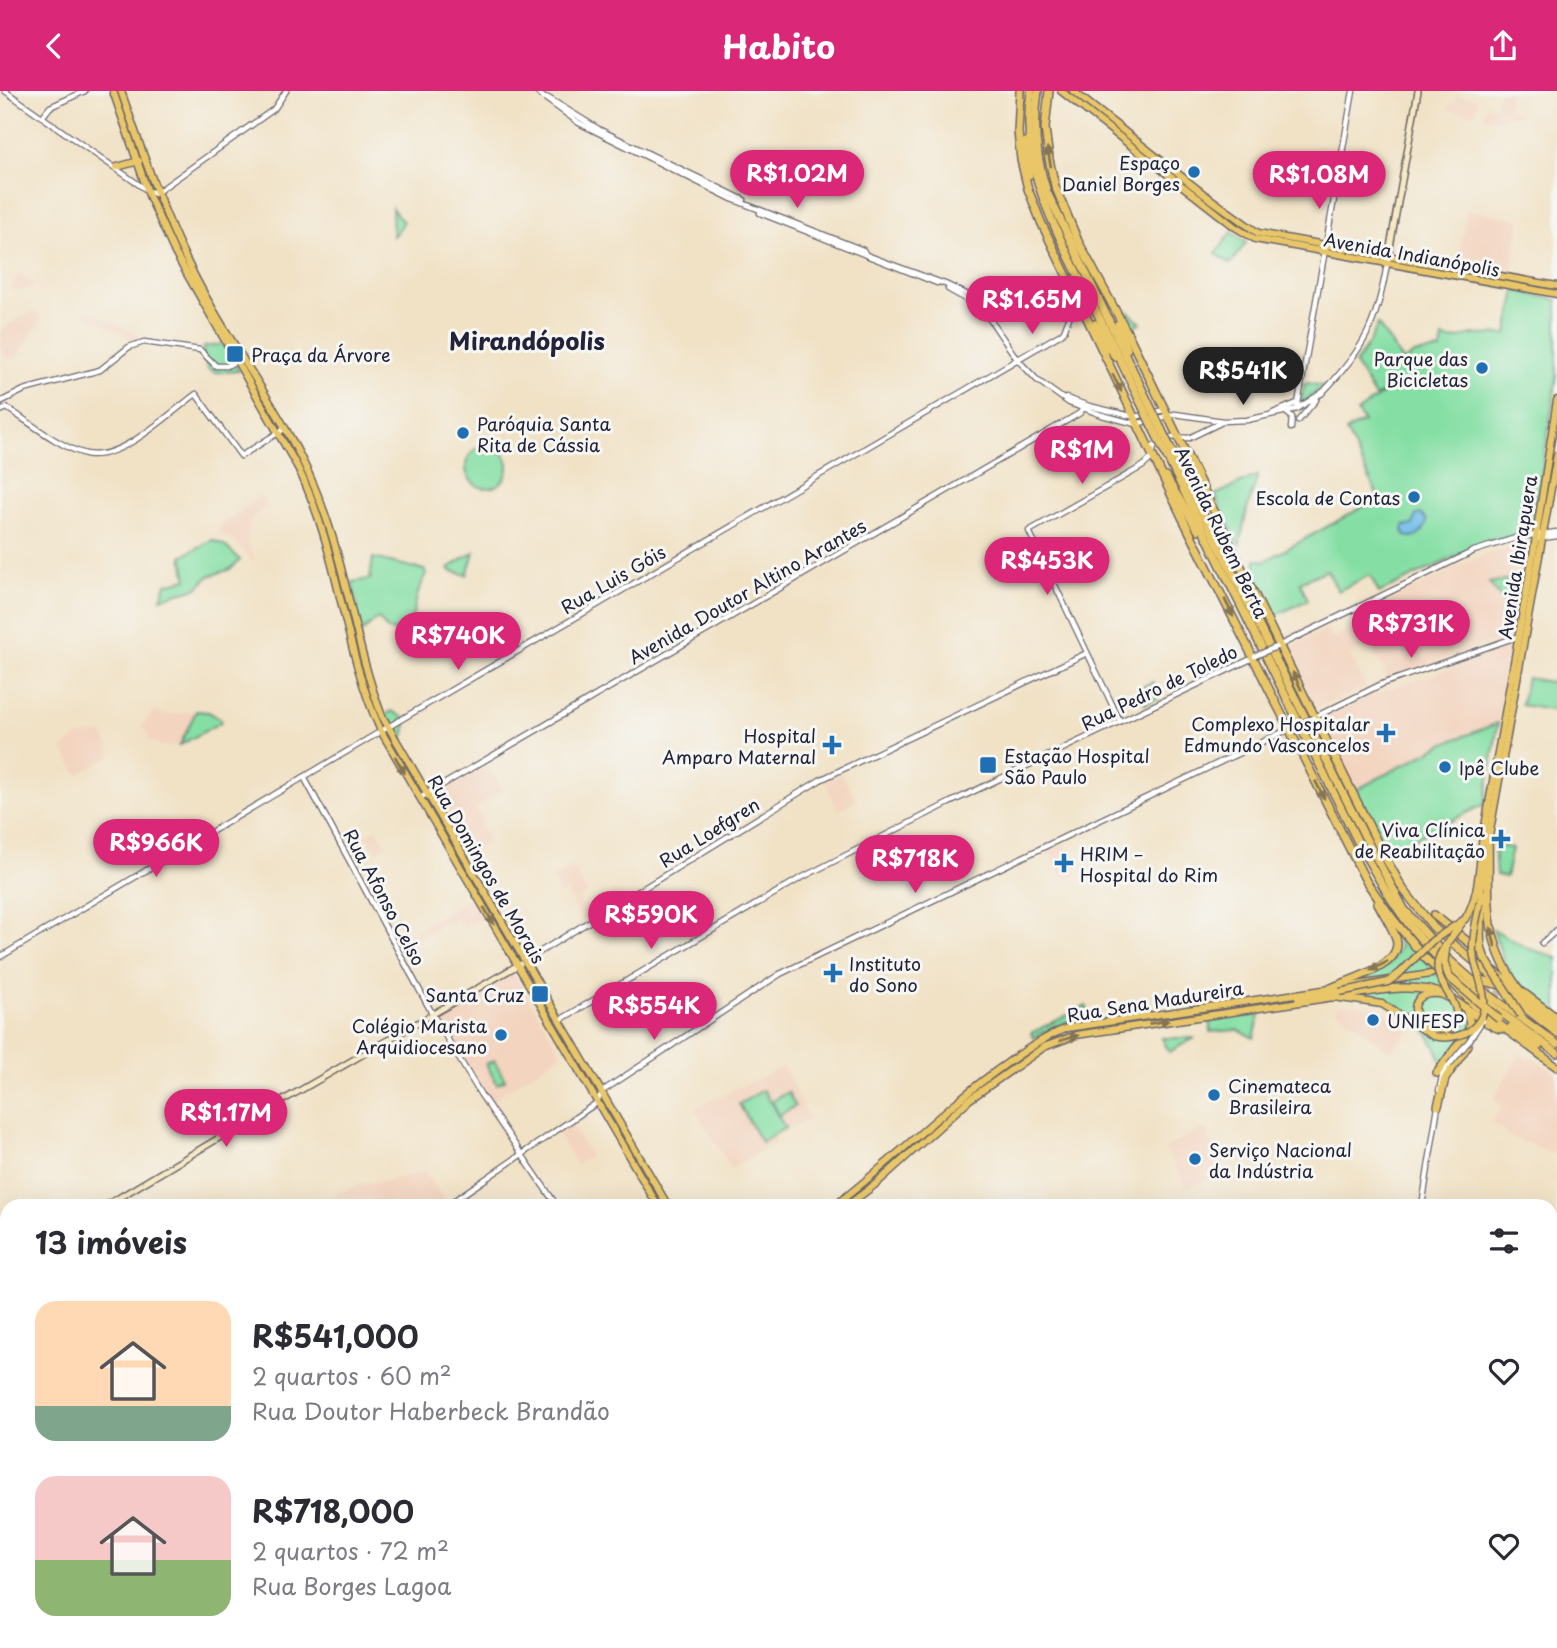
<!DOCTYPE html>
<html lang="pt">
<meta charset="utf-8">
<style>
body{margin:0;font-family:"Playpen Sans",sans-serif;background:#f7f7f7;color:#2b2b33;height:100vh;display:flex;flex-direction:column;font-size:26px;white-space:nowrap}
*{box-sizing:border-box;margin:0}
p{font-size:23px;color:#7c7c81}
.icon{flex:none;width:38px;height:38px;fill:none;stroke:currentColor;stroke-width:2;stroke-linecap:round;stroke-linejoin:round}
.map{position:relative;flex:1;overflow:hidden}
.drawer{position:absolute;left:0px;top:1108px;width:1558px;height:450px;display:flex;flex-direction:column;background:#fff;border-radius:21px 21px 0 0;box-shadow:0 7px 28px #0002}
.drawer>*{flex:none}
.price{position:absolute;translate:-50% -60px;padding:0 16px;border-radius:24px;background:#db2777;color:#fff;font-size:23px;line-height:46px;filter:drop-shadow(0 2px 4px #0008)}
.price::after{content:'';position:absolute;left:50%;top:42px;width:21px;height:16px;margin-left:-10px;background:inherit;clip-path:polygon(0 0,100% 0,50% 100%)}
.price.on{background:#222;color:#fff}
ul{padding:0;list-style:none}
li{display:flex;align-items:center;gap:21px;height:175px;padding:0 35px}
li span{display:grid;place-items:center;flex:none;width:196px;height:140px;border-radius:21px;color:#555}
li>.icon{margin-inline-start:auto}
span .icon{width:84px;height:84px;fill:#fffc;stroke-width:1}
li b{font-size:30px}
h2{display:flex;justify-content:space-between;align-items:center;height:84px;padding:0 35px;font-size:30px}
header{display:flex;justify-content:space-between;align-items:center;height:91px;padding:0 35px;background:#db2777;color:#fff;font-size:32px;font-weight:700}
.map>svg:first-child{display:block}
.built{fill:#f3d4bf}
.green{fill:#85dfa4;stroke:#548070;stroke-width:2}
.water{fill:#6dbde8;stroke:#487092;stroke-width:2}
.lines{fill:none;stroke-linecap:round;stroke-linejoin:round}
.trunk-tunnel{stroke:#c8bcaa;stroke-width:7;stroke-dasharray:7 3.5;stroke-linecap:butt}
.tertiary-casing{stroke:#6a656c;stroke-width:7}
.secondary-casing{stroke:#6a656c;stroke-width:8}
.primary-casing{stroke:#6a656c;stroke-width:9}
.trunk-casing{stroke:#6a656c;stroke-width:10}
.tertiary{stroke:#fff;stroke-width:4.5}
.secondary{stroke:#f6e9c3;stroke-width:5}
.primary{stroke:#e9c769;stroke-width:6}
.trunk{stroke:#e9c769;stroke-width:7}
.rail{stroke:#22223b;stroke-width:2;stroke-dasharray:10 5;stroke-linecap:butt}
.tertiary-bridge-casing{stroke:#6a656c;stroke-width:7;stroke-linecap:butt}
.primary-bridge-casing{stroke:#6a656c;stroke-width:9;stroke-linecap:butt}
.trunk-bridge-casing{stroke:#6a656c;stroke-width:10;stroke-linecap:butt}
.tertiary-bridge{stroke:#fff;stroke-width:4.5}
.primary-bridge{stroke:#e9c769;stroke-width:6}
.trunk-bridge{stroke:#e9c769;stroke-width:7}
.oneway{fill:#867452}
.poi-dot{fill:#1f6fb2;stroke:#f6f6f2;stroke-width:2.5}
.labels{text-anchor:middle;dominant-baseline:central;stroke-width:6;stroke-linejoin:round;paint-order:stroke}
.poi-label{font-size:18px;fill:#22223b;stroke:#f6f6f2;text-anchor:start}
.street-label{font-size:18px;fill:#22223b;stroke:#f6f6f2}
.district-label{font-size:24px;font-weight:bold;fill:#22223b;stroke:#f6f6f2}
</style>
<header><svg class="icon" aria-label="back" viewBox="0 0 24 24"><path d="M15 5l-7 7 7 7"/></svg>Habito<svg class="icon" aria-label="share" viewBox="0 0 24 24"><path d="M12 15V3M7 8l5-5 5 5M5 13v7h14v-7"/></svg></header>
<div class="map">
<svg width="1557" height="1557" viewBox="0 0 1557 1557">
<rect width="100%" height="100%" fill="#f6f6f2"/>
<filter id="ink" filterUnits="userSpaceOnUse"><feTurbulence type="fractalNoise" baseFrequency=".0143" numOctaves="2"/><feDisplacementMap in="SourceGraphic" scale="14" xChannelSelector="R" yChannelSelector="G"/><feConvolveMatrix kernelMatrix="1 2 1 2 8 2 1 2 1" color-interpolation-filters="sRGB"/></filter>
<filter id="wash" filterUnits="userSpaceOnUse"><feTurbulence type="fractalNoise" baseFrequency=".00686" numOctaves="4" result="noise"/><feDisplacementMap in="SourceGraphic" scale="28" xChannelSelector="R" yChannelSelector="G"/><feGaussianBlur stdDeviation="1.57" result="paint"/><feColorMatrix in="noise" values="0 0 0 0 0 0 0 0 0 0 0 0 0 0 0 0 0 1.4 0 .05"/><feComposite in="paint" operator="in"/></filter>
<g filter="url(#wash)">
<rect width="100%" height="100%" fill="#f1e2c6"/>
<g class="built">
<path d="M1499 0H1510L1507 18 1518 20 1517 25 1505 23 1504 30 1483 26 1486 14 1496 16Z"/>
<path d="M1456 4 1478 8 1475 23 1448 19 1449 13 1454 14Z"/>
<path d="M1467 119 1520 128 1511 182 1459 174 1457 172Z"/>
<path d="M20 182 33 193 28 199H9Z"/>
<path d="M88 219 139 244 136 250 85 224Z"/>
<path d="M32 220 42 227 15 270 0 261V239Z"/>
<path d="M262 405 267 415 252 426 248 436V453L255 469 253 471 232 448 216 440 222 436 221 434Z"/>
<path d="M1525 452 1530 462 1515 541 1507 546 1387 587 1371 554 1350 565 1366 596 1314 617 1286 558 1327 538 1332 547 1361 533 1358 525 1489 461Z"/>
<path d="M1509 555 1498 632 1443 653 1356 699 1322 632 1324 627 1377 602 1456 576Z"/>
<path d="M154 619 164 624 196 620 180 654 173 656 161 655 149 649 145 638 142 635Z"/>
<path d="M104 642 111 665 78 684 62 657 81 644Z"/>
<path d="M488 674 503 700 475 717 484 732 480 735 489 751 472 761 469 760 437 705Z"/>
<path d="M841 682 857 710 838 719 825 691Z"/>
<path d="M377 738 386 755 376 761 366 744Z"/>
<path d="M1064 753 1078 783 1064 790 1049 760Z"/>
<path d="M572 776 587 802 579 808 584 816 593 812 596 818 583 829 566 800 560 803 552 788Z"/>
<path d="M471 806 482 826 463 837 457 828 446 834 445 832 402 856 398 849Z"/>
<path d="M513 881 562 963 491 1010 439 925Z"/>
<path d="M601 913 612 931 604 936 592 917Z"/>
<path d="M1340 914 1375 915 1409 940 1390 961 1336 918Z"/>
<path d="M1520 963 1527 968 1530 965 1557 983V1063L1512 1047 1492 1031 1502 1016 1493 1008Z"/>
<path d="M782 976 785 978 809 1028 775 1045V1051L731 1078 695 1017Z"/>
<path d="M572 1035 590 1065 576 1074 558 1044Z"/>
<path d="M1201 1038 1206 1039 1226 1081 1187 1097 1165 1057Z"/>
<path d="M425 1081 444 1109 438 1115H341L334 1102 371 1091 386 1090Z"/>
<path d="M1557 1244V1329L1550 1307 1551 1246Z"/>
</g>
<g class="green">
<path d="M392 117 403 131 400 137 393 145Z"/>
<path d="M1232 141 1246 152 1230 173 1216 162Z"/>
<path d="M1516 200 1557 209V285L1540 394 1529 441 1486 451 1379 502 1370 484 1338 500 1327 479 1300 491 1308 509 1272 526 1255 488 1256 468 1265 470 1379 407 1346 340 1364 331 1357 321 1396 293 1375 306 1355 273 1370 250 1378 233 1403 271 1414 263 1441 259 1443 247 1451 249 1473 244 1507 243Z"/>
<path d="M1118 212 1141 232 1129 237Z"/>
<path d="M223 253 239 280C213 282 204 286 203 256Z"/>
<path d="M1308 292 1323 295 1301 314 1304 294Z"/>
<circle cx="487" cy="376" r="21"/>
<path d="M1258 384 1247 418 1240 453 1237 451 1215 404Z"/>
<path d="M212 449 224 454 240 469 231 478 209 485 197 497 161 507 166 493 187 488 182 465Z"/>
<path d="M474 461 467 484 451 480 449 477Z"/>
<path d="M373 467 424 479 426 482 418 502 408 544 387 538 378 527 362 541 352 491 370 488Z"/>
<path d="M1517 487H1523L1515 525 1489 492Z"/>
<path d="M1527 587 1557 592V620L1521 614Z"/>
<path d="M1153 591 1160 606 1145 613 1138 598Z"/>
<path d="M196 620 209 621 221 629V631L180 654Z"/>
<path d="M392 620 404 627C407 637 406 644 400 653L384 625Z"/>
<path d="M1498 632 1485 713 1390 760 1386 759 1356 699 1443 653Z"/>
<path d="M1494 754 1512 757 1506 786 1496 784Z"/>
<path d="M1384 821 1436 882 1485 933V936L1449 981 1442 976C1440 958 1422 932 1407 920 1397 911 1379 907 1366 906L1361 895 1362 889 1390 872 1400 856Z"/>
<path d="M1493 838 1529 858 1557 866V923L1521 898 1507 879Z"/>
<path d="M1086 915 1091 925 1063 932 1033 947 1031 942Z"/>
<path d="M1260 923 1254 947 1238 939 1211 941 1210 927Z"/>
<path d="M1162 947H1195L1169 961Z"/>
<path d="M494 969 505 989 497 993 486 973Z"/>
<path d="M763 999 785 1037 761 1051 739 1013Z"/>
<path d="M788 1001 795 1015 779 1024 772 1010Z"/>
<path d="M402 1551H514L522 1557H428Z"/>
</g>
<path class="water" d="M1421 423 1427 429C1425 440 1418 449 1406 445L1403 440 1404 435 1413 434 1416 424Z"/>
</g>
<g filter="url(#ink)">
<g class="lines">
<path class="trunk-tunnel" d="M1476 893 1510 907"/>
<defs>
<g id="tertiary">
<path d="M5 0 148 100 156 102 274 18 286 0"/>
<path d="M535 0 579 32 732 108 863 159 866 164 945 193 966 203 987 224 1017 268 1037 289 1069 312 1102 324 1136 333 1175 323 1223 330 1247 329 1297 318 1323 301"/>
<path d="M548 7 600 39 744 109"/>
<path d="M43 25 50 16 85 0"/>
<path d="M760 122 937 192"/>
<path d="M948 198 971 211"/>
<path d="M1321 303C1364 259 1377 233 1387 173"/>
<path d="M1066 307 1089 315 1135 326 1164 319"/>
<path d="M0 311 24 299 100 279 129 256 144 251 200 259 216 275H227L237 269"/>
<path d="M1297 318 1353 0"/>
<path d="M0 320 7 317C29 331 61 357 86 363 120 371 170 322 196 303L241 365 284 338"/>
<path d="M1286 321 1292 326 1291 337"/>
<path d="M1273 322 1297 312"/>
<path d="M1298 330 1316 309"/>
<path d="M1535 448 1557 445"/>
<path d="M1278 555 1474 460 1519 446 1557 441"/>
<path d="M1313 627 1382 593 1519 545"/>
<path d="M1120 630 1029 440 1143 375 1152 367 1154 355 1171 346 1189 347 1222 331"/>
<path d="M304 686 433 924 481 1004 557 1115"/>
<path d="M420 707 1080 322 1085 314"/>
<path d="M1542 852 1557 839"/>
<path d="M0 866 395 632 1061 243 1064 240 1076 208"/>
<path d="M525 870 820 689 1087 562"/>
<path d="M560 929 799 788 949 712 1253 567"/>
<path d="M1439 1000 1443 981 1449 974"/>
<path d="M446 1115 595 1013 604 999 780 883 1289 638"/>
<path d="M1422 1115 1438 1015"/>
<path d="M1550 1233 1557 1231"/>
<path d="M0 1299 7 1302"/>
<path d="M1550 1352 1557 1354"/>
<path d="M0 1542 7 1543"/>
<path d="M0 1548 7 1549"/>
<path d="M18 1550 30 1553"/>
<path d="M859 1550 866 1557"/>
<path d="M671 1557 676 1550"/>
<path d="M1275 1557 1277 1550"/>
</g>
<g id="secondary">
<path d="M1387 173 1418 0"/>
<path d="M105 1115 266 1019 520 873"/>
<path d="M0 1180 7 1176"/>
<path d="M595 1550 598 1557"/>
<path d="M29 1557 30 1550"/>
</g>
<g id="primary">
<path d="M113 0 150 107 175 162 297 375C340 461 342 556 381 640L658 1115"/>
<path d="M121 0C142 60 162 121 191 178 228 253 282 319 314 395 346 469 353 550 382 625L668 1115"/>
<path d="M1061 0 1235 136 1255 148 1557 203"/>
<path d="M1073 0 1205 104 1258 142 1557 195"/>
<path d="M117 76 139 70"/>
<path d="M1488 751 1557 364"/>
<path d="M1480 812 1485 765"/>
<path d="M1465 828C1479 806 1479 778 1482 752L1534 458 1557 309"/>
<path d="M1439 903C1426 902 1414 906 1415 920 1421 934 1431 942 1446 940"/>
<path d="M1298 906 1340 901"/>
<path d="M834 1115C893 1071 942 1018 1003 975 1023 961 1044 946 1067 937L1431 883"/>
<path d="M847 1115 877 1092 970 1008 1044 956 1076 944 1334 906 1382 913 1433 945"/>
<path d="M787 1550 792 1557"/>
<path d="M803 1550 809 1557"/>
</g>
<g id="trunk">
<path d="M1020 0 1018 41 1021 69 1028 98 1041 131 1182 426 1366 790 1393 828 1424 866 1439 880"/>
<path d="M1031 0C1021 69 1046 119 1076 180 1095 218 1115 257 1133 296"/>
<path d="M1038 0C1033 33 1036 68 1047 101L1139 292"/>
<path d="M1049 0 1045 37 1049 68 1055 95 1078 150 1128 243 1279 554 1382 761 1403 798 1434 837 1498 890"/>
<path d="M1025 51 1029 84"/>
<path d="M1095 233 1104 251 1115 265"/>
<path d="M1118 233 1127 258"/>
<path d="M1181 379 1366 748 1404 818 1448 868 1488 903 1557 953"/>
<path d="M1175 382 1359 753C1376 783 1392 813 1414 840 1453 889 1506 926 1557 962"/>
<path d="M1166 386 1198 439"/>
<path d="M1488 748C1490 809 1481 847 1520 900"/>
<path d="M1485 803C1482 826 1476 847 1485 868"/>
<path d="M1434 824 1477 858"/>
<path d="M1437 876 1477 917 1557 976"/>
<path d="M1493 879 1557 927"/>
<path d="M1485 890 1504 895 1557 934"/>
<path d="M1331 897C1350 888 1405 875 1396 847 1392 835 1384 824 1378 812"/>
<path d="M1334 906C1366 902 1414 889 1444 904 1464 913 1479 931 1500 938"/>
<path d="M1516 910 1557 942"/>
<path d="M1511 936 1539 955"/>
<path d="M1437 982 1468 940 1470 933 1466 917"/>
<path d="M1438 1015 1445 988 1468 954"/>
</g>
</defs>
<use href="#tertiary" class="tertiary-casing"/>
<use href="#secondary" class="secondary-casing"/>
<use href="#primary" class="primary-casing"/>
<use href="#trunk" class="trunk-casing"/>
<use href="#tertiary" class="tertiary"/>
<use href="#secondary" class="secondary"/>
<use href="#primary" class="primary"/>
<use href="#trunk" class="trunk"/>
<path class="rail" d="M0 1504 7 1499"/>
<defs>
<g id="tertiary-bridge">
<path d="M1255 565 1276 556"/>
<path d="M1293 636 1313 627"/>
<path d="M1449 974 1469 950 1482 930"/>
</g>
<g id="primary-bridge">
<path d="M1340 901 1388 891 1400 882 1432 850 1465 828"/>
<path d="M1446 940 1456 931C1462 907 1428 890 1440 864 1445 853 1455 842 1462 832"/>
<path d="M1433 945C1445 948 1459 946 1469 940 1499 920 1476 887 1473 860 1472 844 1477 827 1480 812"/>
</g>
<g id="trunk-bridge">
<path d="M1139 292 1181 379"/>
<path d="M1133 296 1175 382"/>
<path d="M1446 855 1444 871 1449 886 1499 928"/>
<path d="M1486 869 1521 924"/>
</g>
</defs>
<use href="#tertiary-bridge" class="tertiary-bridge-casing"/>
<use href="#primary-bridge" class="primary-bridge-casing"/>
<use href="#trunk-bridge" class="trunk-bridge-casing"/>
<use href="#tertiary-bridge" class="tertiary-bridge"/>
<use href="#primary-bridge" class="primary-bridge"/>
<use href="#trunk-bridge" class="trunk-bridge"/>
</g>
<defs><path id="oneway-solid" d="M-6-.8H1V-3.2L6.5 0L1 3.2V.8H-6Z" transform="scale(1.75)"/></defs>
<g class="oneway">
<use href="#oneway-solid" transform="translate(1049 66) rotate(-101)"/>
<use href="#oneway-solid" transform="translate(1117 292) rotate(64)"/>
<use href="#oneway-solid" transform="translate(1229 517) rotate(64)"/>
<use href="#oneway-solid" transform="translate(1297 590) rotate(-116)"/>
<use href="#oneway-solid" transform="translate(400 674) rotate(60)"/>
<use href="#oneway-solid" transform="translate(1320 699) rotate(63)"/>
<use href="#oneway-solid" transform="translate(489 825) rotate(60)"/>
<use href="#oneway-solid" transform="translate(1493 846) rotate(-103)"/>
<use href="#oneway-solid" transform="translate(1379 875) rotate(153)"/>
<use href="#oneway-solid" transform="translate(1159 931) rotate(-9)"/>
<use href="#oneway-solid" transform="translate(1069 947) rotate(-17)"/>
</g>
</g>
<g class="poi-dot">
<circle cx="1194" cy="81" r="7"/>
<rect x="226" y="254" width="18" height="18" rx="3.5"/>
<circle cx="1482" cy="277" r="7"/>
<circle cx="463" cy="342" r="7"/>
<circle cx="1414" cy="406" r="7"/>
<path d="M1382.5 631.5h7v7h7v7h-7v7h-7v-7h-7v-7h7z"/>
<path d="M828.5 643.5h7v7h7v7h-7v7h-7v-7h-7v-7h7z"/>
<rect x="979" y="665" width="18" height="18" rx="3.5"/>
<circle cx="1445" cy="676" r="7"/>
<path d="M1497.5 737.5h7v7h7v7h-7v7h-7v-7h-7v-7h7z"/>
<path d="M1060.5 761.5h7v7h7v7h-7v7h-7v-7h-7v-7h7z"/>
<path d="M829.5 871.5h7v7h7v7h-7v7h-7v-7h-7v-7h7z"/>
<rect x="531" y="894" width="18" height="18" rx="3.5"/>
<circle cx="1373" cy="929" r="7"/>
<circle cx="501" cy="944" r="7"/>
<circle cx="1214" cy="1004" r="7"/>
<circle cx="1195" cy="1068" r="7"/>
</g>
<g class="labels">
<g class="poi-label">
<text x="1180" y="71" text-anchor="end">Espaço<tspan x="1180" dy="21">Daniel Borges</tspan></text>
<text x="251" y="263">Praça da Árvore</text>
<text x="1468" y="267" text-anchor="end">Parque das<tspan x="1468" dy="21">Bicicletas</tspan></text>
<text x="477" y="332">Paróquia Santa<tspan x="477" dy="21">Rita de Cássia</tspan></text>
<text x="1400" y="406" text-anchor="end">Escola de Contas</text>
<text x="1370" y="632" text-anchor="end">Complexo Hospitalar<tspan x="1370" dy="21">Edmundo Vasconcelos</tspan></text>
<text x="816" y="644" text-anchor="end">Hospital<tspan x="816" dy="21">Amparo Maternal</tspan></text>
<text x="1004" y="664">Estação Hospital<tspan x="1004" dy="21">São Paulo</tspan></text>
<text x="1459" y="676">Ipê Clube</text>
<text x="1485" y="738" text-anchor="end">Viva Clínica<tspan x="1485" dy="21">de Reabilitação</tspan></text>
<text x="1080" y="762">HRIM –<tspan x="1080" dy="21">Hospital do Rim</tspan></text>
<text x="849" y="872">Instituto<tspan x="849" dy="21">do Sono</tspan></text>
<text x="524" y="903" text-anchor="end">Santa Cruz</text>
<text x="1387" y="929">UNIFESP</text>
<text x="487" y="934" text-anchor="end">Colégio Marista<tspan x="487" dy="21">Arquidiocesano</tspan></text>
<text x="1228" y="994">Cinemateca<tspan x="1228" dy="21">Brasileira</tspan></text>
<text x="1209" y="1058">Serviço Nacional<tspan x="1209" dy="21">da Indústria</tspan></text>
</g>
<g class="street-label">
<text transform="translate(1412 163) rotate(10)">Avenida Indianópolis</text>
<text transform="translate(1222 441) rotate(64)">Avenida Rubem Berta</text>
<text transform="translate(1517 466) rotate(-81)">Avenida Ibirapuera</text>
<text transform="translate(613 488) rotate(-30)">Rua Luis Góis</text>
<text transform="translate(747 500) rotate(-30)">Avenida Doutor Altino Arantes</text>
<text transform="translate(1159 596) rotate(-26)">Rua Pedro de Toledo</text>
<text transform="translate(709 741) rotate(-32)">Rua Loefgren</text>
<text transform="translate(487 778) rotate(60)">Rua Domingos de Morais</text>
<text transform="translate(385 806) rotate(62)">Rua Afonso Celso</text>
<text transform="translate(1155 910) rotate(-9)">Rua Sena Madureira</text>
</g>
<g class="district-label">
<text x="527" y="249">Mirandópolis</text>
</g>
</g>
</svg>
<b class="price" style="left:797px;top:119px">R$1.02M</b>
<b class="price" style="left:1319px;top:120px">R$1.08M</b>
<b class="price" style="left:1032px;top:245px">R$1.65M</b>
<b class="price on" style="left:1243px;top:316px">R$541K</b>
<b class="price" style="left:1082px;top:395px">R$1M</b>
<b class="price" style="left:1047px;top:506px">R$453K</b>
<b class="price" style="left:1411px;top:569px">R$731K</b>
<b class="price" style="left:458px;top:581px">R$740K</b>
<b class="price" style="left:156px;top:788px">R$966K</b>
<b class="price" style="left:915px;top:804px">R$718K</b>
<b class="price" style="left:651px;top:860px">R$590K</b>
<b class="price" style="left:654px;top:951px">R$554K</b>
<b class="price" style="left:226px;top:1058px">R$1.17M</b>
<section class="drawer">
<h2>13 imóveis<svg class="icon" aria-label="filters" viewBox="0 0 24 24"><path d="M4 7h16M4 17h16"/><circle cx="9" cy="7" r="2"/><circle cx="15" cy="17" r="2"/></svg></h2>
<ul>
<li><span style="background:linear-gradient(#ffd9b3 75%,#7fa58c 0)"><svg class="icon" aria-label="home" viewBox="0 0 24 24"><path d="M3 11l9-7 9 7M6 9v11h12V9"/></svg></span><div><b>R$541,000</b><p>2 quartos · 60 m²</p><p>Rua Doutor Haberbeck Brandão</p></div><svg class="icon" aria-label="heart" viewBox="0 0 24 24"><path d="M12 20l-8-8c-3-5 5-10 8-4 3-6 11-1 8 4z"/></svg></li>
<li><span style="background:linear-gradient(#f6c9c9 60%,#8fb573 0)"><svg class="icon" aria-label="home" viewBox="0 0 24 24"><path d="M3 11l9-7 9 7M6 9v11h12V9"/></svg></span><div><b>R$718,000</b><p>2 quartos · 72 m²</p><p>Rua Borges Lagoa</p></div><svg class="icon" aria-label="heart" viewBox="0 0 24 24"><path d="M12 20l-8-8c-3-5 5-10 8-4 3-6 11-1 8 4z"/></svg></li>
</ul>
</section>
</div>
